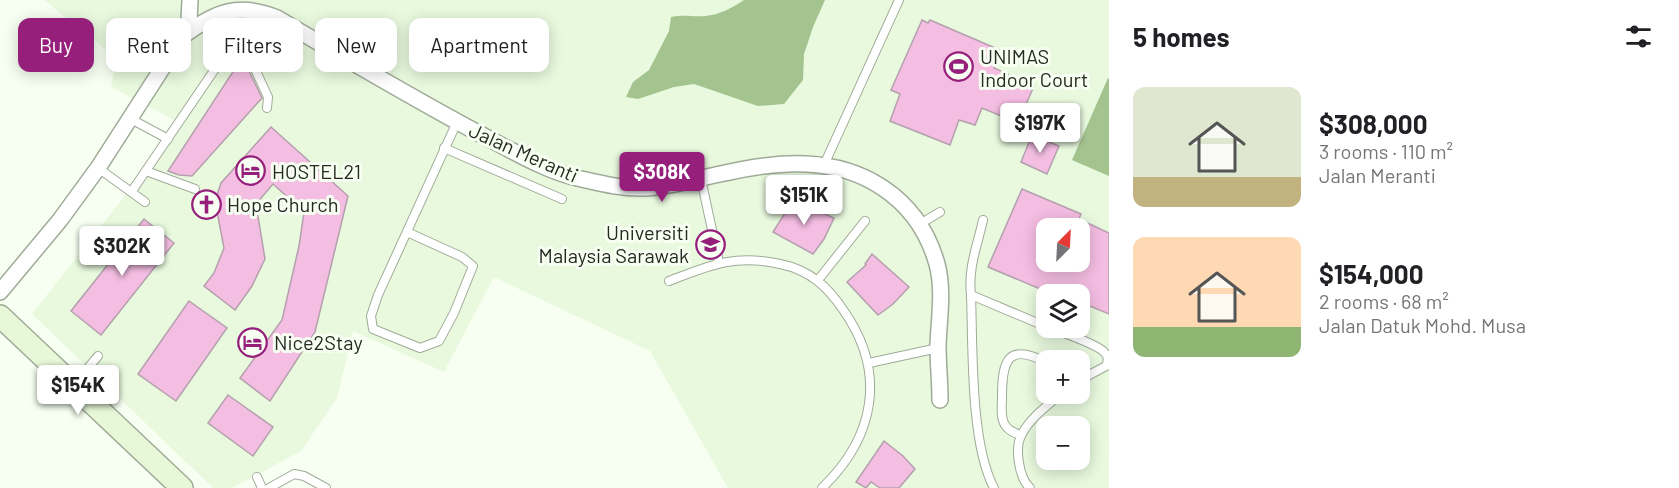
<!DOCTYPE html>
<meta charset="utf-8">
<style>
body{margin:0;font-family:Barlow,sans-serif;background:#f6f6f6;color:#202124;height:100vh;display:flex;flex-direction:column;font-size:22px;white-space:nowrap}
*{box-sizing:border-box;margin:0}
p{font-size:20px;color:#757577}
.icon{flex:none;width:33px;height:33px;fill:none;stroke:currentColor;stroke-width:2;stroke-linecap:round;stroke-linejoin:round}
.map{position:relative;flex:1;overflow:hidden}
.drawer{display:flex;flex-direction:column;background:#fff;width:570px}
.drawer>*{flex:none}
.banner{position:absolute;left:18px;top:18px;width:570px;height:54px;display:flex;gap:12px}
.needle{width:39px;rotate:24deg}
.controls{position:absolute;left:1036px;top:218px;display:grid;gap:12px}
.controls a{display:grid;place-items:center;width:54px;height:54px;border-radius:12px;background:#fff;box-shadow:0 3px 15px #0003;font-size:30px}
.price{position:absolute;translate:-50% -51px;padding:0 14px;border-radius:6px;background:#fff;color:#222;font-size:20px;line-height:39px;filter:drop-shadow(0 2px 3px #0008)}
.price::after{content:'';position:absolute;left:50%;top:36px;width:18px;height:14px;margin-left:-9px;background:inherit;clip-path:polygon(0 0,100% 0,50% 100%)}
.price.selected{background:#961f7c;color:#fff}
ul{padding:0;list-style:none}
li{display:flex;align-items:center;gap:18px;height:150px;padding:0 24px}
li span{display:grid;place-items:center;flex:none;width:168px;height:120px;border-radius:12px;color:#555}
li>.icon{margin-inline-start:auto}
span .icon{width:72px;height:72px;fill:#fffc;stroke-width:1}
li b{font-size:26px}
h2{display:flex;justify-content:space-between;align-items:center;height:72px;padding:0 24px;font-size:26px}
.tag{padding:0 21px;border-radius:12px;background:#fff;box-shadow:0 3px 15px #0003;font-size:21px;line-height:54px}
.tag.selected{background:#961f7c;color:#fff}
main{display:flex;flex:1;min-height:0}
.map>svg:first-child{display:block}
.built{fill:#e8f9de;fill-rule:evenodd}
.water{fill:#a3c38f}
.building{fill:#f4bde2;stroke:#b4a0ad;stroke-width:1.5;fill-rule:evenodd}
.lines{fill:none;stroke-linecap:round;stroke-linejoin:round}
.lane-casing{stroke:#9fab98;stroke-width:10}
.street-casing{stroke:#9fab98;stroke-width:18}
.secondary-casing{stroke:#9fab98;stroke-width:24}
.lane{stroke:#fff;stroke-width:8}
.street{stroke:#fff;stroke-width:15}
.secondary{stroke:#e6f8d8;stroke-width:21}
.labels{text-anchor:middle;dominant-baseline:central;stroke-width:6;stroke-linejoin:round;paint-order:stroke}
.poi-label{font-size:20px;fill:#252922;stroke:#f7fff2;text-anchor:start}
.street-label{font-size:20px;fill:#252922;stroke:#f7fff2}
</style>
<main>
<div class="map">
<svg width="1109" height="488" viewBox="0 0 1109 488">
<rect width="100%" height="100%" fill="#f7fff2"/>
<path class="built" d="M44 0H1109V488H728L650 351 494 277 444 372 353 331 337 398 301 451 232 488H213L32 314 124 197 174 120 111 87 116 58ZM1047 228H1080V261H1047ZM1047 294H1080V327H1047ZM1047 360H1080V393H1047ZM1047 426H1080V459H1047Z"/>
<g class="water">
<path d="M744 0H825L813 27 804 54 803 80 784 104 758 106 694 84 674 87 638 99 626 97 633 82 649 70 669 31 671 17C683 14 693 17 705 16 719 15 732 8 744 0Z"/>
<path d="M1108 78 1109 79V176L1072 160Z"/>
</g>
<g class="building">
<path d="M922 20 928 23 930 20 1002 51 994 68 1034 86 1018 123 982 108 975 125 959 120 950 145 890 121 900 94 891 90Z"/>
<path d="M238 64 246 65 262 98 192 176 179 175 168 171Z"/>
<path d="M271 127 348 196 315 332 270 401 240 378 282 320 299 246 304 212 273 184 256 204 265 259 252 286 235 310 204 286 214 273 224 248 215 201 221 183Z"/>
<path d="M1032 135 1059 146 1047 174 1021 162Z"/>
<path d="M1022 189 1081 214 1079 219 1109 233V314L1080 302V294H1063L1047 287 1045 291 988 267ZM1047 228H1080V261H1047Z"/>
<path d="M789 198 834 218 824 239 813 254 773 232 787 210 785 209Z"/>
<path d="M144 219 174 243 101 335 71 311Z"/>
<path d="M872 254 909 287 893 304 878 315 847 282 866 265 865 264Z"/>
<path d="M189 301 227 328 176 401 138 374Z"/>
<path d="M228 395 273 427 253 456 208 423Z"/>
<path d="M884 441 903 456 915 469 899 488H880L871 482 866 488 856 482Z"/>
</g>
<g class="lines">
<defs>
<g id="lane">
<path d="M131 119 168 139"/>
<path d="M444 148 562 199"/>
<path d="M824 165 899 0"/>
<path d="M98 168 145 202"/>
<path d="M146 171 195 189"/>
<path d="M701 179 719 262"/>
<path d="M132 191 232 44 240 45 249 56 268 97 267 108"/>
<path d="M983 220C977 247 968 267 971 295L1047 327"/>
<path d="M920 224 940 212"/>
<path d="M407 232 462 257 473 266 454 313 439 341 420 348 373 329 371 316 378 295 457 122"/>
<path d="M818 280 865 221"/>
<path d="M669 281C710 265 735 254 780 264 810 270 828 287 844 311 887 373 875 437 822 488"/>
<path d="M971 295C973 347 970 443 994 488"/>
<path d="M1048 327C1060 332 1098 344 1105 353 1109 357 1108 362 1106 366L1080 380"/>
<path d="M869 363 938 348"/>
<path d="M74 385 98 356"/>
<path d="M1021 435C1014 433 1009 431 1005 425 1000 417 1002 405 1002 397 1002 360 1008 342 1047 363"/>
<path d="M257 477 262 488"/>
<path d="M269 488 294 474 304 476 326 488"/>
<path d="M1030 488C1019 478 1014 447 1022 434 1030 418 1048 405 1062 393"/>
</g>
<g id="street">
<path d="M183 36C215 12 238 2 277 18 345 58 412 98 482 135 511 150 546 171 577 178 599 183 622 189 645 188 672 187 698 178 725 173 778 161 836 156 883 188 910 206 928 232 937 264 944 290 939 319 938 345 938 364 940 382 940 400"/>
<path d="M0 292 60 220 98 168 183 36 189 20 190 0"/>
</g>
<path id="secondary" d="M0 316 182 488"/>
</defs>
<use href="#lane" class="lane-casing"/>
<use href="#street" class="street-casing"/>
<use href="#secondary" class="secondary-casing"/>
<use href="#lane" class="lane"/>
<use href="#street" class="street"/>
<use href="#secondary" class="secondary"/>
</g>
<defs>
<symbol id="stadium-ring" viewBox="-11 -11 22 22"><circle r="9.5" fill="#f7fff2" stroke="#961f7c" stroke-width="1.5"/><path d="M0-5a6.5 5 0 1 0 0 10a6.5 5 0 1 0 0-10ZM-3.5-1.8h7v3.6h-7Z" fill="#961f7c"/></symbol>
<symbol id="hotel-ring" viewBox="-11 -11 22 22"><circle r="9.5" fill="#f7fff2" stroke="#961f7c" stroke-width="1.5"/><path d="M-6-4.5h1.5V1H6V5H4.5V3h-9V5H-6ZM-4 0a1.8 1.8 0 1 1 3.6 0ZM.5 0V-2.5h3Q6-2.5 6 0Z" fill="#961f7c"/></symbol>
<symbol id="church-ring" viewBox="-11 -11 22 22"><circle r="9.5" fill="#f7fff2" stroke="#961f7c" stroke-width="1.5"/><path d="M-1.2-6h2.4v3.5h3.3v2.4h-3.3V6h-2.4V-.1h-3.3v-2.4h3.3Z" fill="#961f7c"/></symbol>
<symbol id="university-ring" viewBox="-11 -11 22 22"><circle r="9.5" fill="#f7fff2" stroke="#961f7c" stroke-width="1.5"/><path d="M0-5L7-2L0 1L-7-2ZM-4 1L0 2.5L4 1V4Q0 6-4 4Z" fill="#961f7c"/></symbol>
</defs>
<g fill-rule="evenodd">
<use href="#stadium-ring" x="942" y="50" width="33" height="33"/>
<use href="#hotel-ring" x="234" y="154" width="33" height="33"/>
<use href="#church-ring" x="190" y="188" width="33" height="33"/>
<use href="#university-ring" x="694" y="228" width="33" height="33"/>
<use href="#hotel-ring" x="236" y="326" width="33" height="33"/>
</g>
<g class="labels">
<g class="poi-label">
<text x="980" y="56">UNIMAS<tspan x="980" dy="23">Indoor Court</tspan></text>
<text x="272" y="171">HOSTEL21</text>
<text x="227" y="204">Hope Church</text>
<text x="689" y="232" text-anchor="end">Universiti<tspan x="689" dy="23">Malaysia Sarawak</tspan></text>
<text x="274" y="342">Nice2Stay</text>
</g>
<g class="street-label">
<text transform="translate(524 152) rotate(24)">Jalan Meranti</text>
</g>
</g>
</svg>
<div class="controls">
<a><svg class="needle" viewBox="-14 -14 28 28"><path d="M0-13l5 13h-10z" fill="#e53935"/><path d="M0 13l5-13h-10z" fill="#757577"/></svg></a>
<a><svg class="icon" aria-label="layers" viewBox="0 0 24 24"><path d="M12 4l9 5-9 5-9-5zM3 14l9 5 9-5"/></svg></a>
<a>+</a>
<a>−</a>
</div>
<b class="price" style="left:1040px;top:154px">$197K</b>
<b class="price selected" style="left:662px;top:203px">$308K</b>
<b class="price" style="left:804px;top:226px">$151K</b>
<b class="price" style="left:122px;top:277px">$302K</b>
<b class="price" style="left:78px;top:416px">$154K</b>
<div class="banner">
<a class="tag selected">Buy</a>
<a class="tag">Rent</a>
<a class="tag">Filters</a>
<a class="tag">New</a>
<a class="tag">Apartment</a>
</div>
</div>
<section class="drawer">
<h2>5 homes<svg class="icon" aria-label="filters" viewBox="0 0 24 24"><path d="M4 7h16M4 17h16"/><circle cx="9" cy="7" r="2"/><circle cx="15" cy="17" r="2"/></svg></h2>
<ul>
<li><span style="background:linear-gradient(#dfe7d0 75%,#c2b280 0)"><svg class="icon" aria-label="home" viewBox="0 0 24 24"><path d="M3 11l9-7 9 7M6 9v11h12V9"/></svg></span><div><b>$308,000</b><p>3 rooms · 110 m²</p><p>Jalan Meranti</p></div></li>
<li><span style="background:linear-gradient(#ffd9b3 75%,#8fb573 0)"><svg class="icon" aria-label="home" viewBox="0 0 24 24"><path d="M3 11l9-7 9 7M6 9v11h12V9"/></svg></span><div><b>$154,000</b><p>2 rooms · 68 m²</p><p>Jalan Datuk Mohd. Musa</p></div></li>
</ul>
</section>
</main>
